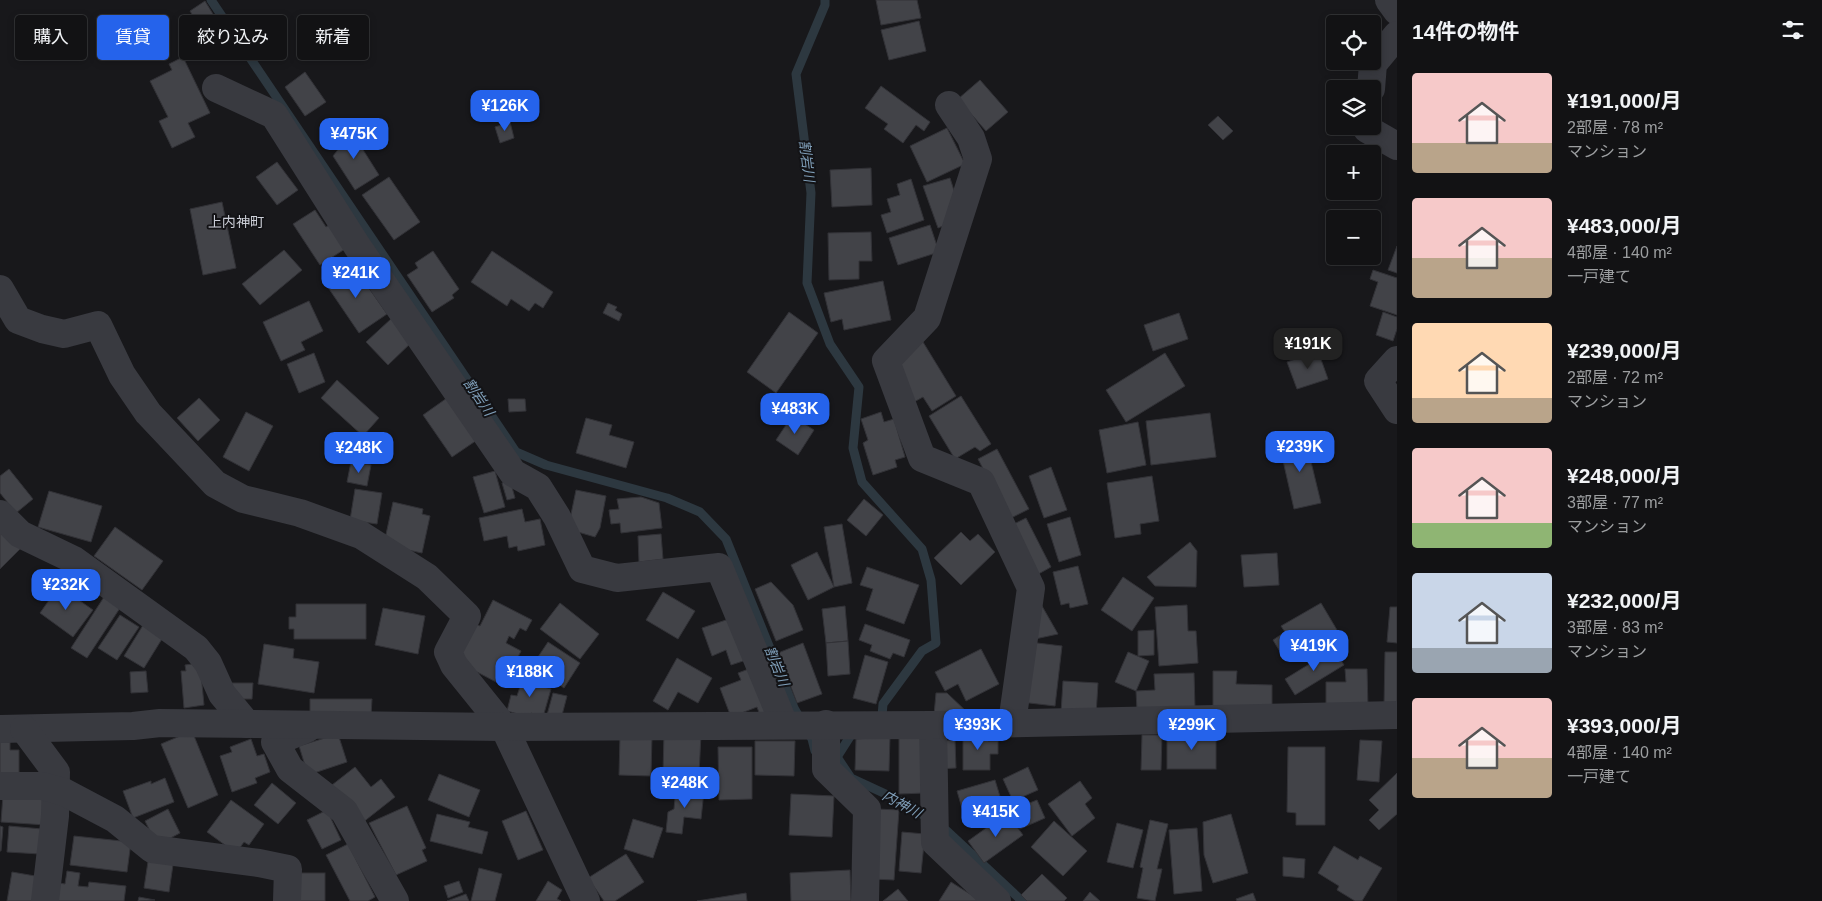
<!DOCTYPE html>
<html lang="ja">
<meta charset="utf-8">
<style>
body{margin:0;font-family:Helvetica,"Noto Sans JP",sans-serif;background:#1b1b1d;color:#f1f3f6;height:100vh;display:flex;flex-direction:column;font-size:19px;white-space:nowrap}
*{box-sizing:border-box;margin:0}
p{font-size:16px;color:#9c9ea0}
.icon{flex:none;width:28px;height:28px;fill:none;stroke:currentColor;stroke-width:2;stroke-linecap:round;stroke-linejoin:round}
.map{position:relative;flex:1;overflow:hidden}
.sheet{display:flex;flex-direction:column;background:#121214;width:425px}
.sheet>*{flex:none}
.hud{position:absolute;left:15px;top:15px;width:475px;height:45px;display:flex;gap:10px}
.controls{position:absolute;left:1326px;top:15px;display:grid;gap:10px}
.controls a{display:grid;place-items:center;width:55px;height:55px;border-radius:5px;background:#121214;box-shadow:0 2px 8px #0003,0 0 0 1px #313234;font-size:25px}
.price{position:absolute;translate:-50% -42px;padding:0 11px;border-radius:10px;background:#2563eb;color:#fff;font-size:16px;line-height:32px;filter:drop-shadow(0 1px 2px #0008)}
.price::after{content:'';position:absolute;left:50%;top:30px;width:15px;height:11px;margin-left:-8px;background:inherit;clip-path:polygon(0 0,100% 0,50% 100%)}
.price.current{background:#222;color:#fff}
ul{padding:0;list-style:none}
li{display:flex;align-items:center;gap:15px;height:125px;padding:0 15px}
li span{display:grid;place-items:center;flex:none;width:140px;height:100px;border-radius:5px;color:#555}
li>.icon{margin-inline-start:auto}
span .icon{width:60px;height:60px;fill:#fffc;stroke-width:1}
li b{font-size:21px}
h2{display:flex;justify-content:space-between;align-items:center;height:60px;padding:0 15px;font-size:21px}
.tag{padding:0 18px;border-radius:5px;background:#121214;box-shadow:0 2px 8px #0003,0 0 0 1px #313234;font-size:18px;line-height:45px}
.tag.current{background:#2563eb;color:#fff}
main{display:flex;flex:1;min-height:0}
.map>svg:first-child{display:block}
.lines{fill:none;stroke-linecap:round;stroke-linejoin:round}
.stream{stroke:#2d3840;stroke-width:9}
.building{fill:#424348;stroke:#323237}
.minor{stroke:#393a40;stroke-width:28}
.labels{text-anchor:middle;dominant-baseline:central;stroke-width:4;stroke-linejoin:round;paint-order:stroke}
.water-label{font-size:14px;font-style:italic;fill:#7f9eb8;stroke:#131316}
.neighbourhood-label{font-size:14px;fill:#cbced7;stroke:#131316}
</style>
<main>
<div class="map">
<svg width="1397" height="901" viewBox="0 0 1397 901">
<rect width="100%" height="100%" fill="#18181b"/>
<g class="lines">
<g class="stream">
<path d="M211 0 516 452 546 465 667 498 700 512 726 539 794 708 812 739 815 751"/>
<path d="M825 0V5L796 74 811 193 807 283 830 344 859 387 853 448 862 482 922 549 931 580 936 643 922 651 883 704 882 716 876 720"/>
<path d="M830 755 837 757 851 778 905 803 947 831 1022 901"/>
<path d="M837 757 851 735 857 732"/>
</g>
</g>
<g class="building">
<path d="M876 0H917L921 18 881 25Z"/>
<path d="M205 1 235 50 219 59 190 11Z"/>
<path d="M919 21 926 51 889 60 881 30Z"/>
<path d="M183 57 210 113 188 123 195 137 172 148 159 121 168 117 150 81 172 70 169 64Z"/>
<path d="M305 72 326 102 305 116 285 87Z"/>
<path d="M980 80 1008 112 986 131 958 99Z"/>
<path d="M881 86 930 122 924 131 916 125 903 143 884 129 888 124 865 108Z"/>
<path d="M1218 116 1233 131 1223 140 1208 125Z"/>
<path d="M510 122 514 138 500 143 495 127Z"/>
<path d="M348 126 379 175 355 190 333 156 340 147 334 136Z"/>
<path d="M947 128 965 164 927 182 910 146Z"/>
<path d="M277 162 298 190 277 205 256 177Z"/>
<path d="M871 168 872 205 832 207 830 170Z"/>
<path d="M389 177 420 222 394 240 362 195Z"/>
<path d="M950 178 957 200 950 223 938 228 923 186Z"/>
<path d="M911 179 924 220 887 233 881 215 891 212 887 199 900 195 897 184Z"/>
<path d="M222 202 236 268 203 275 190 209Z"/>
<path d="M315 210 326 227 332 223 348 247 320 265 293 224Z"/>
<path d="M930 225 939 252 898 265 889 238Z"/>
<path d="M871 232 872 261H859V279L829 280 828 233Z"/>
<path d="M1397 246V273L1388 270Z"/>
<path d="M284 250 302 270 260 305 242 284Z"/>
<path d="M433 251 459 289 452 295 454 298 432 312 407 275 418 268 415 263Z"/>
<path d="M492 251 553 292 543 308 535 303 529 311 511 299 507 306 471 282Z"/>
<path d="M352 264 387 314 359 333 325 283Z"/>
<path d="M1373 270 1397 278V315L1370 306 1378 282 1370 279Z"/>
<path d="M883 281 891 320 844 330 842 319 831 322 824 293Z"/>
<path d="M309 301 323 331 301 342 305 350 281 361 263 322Z"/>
<path d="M608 303 617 307 615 310 622 314 619 321 603 313Z"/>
<path d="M789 312 818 333 776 393 747 372Z"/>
<path d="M1383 312 1397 317V329L1393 341 1376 335Z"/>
<path d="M1179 313 1188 339 1153 351 1144 325Z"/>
<path d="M392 318 414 340 388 365 366 342Z"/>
<path d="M923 342 956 396 932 411 923 397 914 402 890 362Z"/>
<path d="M1318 351 1328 379 1297 389 1287 362Z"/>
<path d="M314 353 325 382 299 393 287 364Z"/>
<path d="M1165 353 1185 386 1126 422 1106 390Z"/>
<path d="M337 380 379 418 363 436 321 398Z"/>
<path d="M961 396 991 444 980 451 975 447 955 459 929 416Z"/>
<path d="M199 398 220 420 198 441 177 418Z"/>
<path d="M447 398 477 440 452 457 423 415Z"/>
<path d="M508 399H525L526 411 509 412Z"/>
<path d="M246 412 273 426 249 471 223 457Z"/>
<path d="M881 412 884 422 894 419 905 457 895 460 897 467 873 475 863 443 868 440 861 419Z"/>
<path d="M1210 413 1216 457 1151 465 1146 421Z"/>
<path d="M792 416 814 430 798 455 776 440Z"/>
<path d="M586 418 612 425 609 435 634 442 626 468 576 453Z"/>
<path d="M1138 422 1146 465 1107 473 1099 430Z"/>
<path d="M1305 437 1321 503 1294 509 1279 443Z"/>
<path d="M997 449 1029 509 1009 519 978 459Z"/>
<path d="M351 462 371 465 367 486 347 482Z"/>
<path d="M1051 467 1067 510 1044 518 1029 476Z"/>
<path d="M9 469 33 499 16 513 0 493V476Z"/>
<path d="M495 471 505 507 484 513 473 477Z"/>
<path d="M1152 476 1159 521 1140 524 1141 534 1115 538 1107 483Z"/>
<path d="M510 480 515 498 507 500 502 483Z"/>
<path d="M355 489 382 493 377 524 350 520Z"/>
<path d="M576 490 606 496 600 528 595 537 578 532 569 524Z"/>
<path d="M49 491 102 506 91 542 38 527Z"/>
<path d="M641 497 659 503 662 528 621 533 620 523 611 524 609 510 619 509 617 499Z"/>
<path d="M864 499 883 515 866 536 847 520Z"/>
<path d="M393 502 423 509 422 514 430 516 422 553 394 547 385 539Z"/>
<path d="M522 509 525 522 540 519 545 545 518 551 517 546 509 548 507 536 484 541 479 518Z"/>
<path d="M1070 517 1081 555 1059 562 1047 524Z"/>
<path d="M1026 518 1051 567 1033 577 1008 527Z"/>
<path d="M842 524 852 583 834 587 824 527Z"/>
<path d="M0 526 22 547 0 569Z"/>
<path d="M115 527 163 561 142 590 94 556Z"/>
<path d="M961 532 970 541 978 534 995 552 961 585 934 558Z"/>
<path d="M661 534 663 559 639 562 638 536Z"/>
<path d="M1190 542 1197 551 1196 587 1155 586 1147 577Z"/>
<path d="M817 552 834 587 808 600 791 565Z"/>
<path d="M1277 553 1279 585 1244 587 1241 555Z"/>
<path d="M1078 566 1088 604 1070 608 1069 603 1061 605 1053 572Z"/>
<path d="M867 567 919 585 904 624 866 610 873 589 860 585Z"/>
<path d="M1123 577 1154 598 1132 631 1101 610Z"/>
<path d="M771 582 793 605 803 630 776 641 755 589Z"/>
<path d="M59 586 93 610 73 637 40 613Z"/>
<path d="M663 592 695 611 678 639 646 620Z"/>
<path d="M104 597 120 608 87 658 71 648Z"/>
<path d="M1038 599 1058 634 1035 639Z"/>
<path d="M493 600 532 620 526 631 520 628 514 639 509 636 506 643 521 651 513 667 508 663 498 683 458 662 473 623 480 626Z"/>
<path d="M560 603 599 634 580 659 540 629Z"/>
<path d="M1321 603 1337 630 1285 660 1273 640 1285 632 1281 626Z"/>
<path d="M296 604H366V639H294V629H289V617H296Z"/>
<path d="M1187 605 1188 631H1196L1198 663 1159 666 1155 607Z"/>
<path d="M845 606 848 641 826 643 822 609Z"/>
<path d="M1390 607H1397V643L1387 642Z"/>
<path d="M383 608 425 616 418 654 375 645Z"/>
<path d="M120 615 139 627 117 660 98 648Z"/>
<path d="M735 617 749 659 731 665 726 650 712 656 702 628Z"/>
<path d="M145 622 165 634 144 668 124 656Z"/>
<path d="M865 624 910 640 904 657 893 653 890 659 870 651 872 645 859 640Z"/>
<path d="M1154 630V655L1138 656V631Z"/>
<path d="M848 641 850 674 828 676 826 643Z"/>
<path d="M548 642 580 663 564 688 532 666Z"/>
<path d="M1029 642 1062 646 1055 706 1021 702Z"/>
<path d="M803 643 822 694 797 703 778 653Z"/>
<path d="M264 644 294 649 293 658 319 662 314 693 258 684Z"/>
<path d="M981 649 999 684 966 701 958 684 945 691 935 672Z"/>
<path d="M1334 649 1344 665 1295 695 1285 679Z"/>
<path d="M1128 652 1149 661 1136 691 1115 682Z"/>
<path d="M1385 652H1397V706H1384Z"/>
<path d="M865 655 888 662 876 704 853 698Z"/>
<path d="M677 658 712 678 698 703 678 692 668 710 653 701Z"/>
<path d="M200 663 204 705 184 708 181 671H186L185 665Z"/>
<path d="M754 667 772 713 761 718 757 707 731 717 720 688 741 680 738 673Z"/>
<path d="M1345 669H1367L1368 708 1326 709V682H1346Z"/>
<path d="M146 671 148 692 131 693 130 672Z"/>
<path d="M1213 671H1237L1236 684 1272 685V710L1213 709Z"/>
<path d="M1194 673 1195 708 1137 710 1136 691 1155 690 1154 674Z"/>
<path d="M524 674 539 678 537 685 551 689 543 717 531 713 529 717 507 711 511 695 517 696Z"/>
<path d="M1063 681 1098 683 1096 715 1061 713Z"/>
<path d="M231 683H253L252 699H231Z"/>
<path d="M553 693 567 696 561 719 547 715Z"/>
<path d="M936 693H947L968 713 934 715Z"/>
<path d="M310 699H372L371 716H310Z"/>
<path d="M192 731 218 795 188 808 161 744Z"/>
<path d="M963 732H988V741H998V754H990V770H963Z"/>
<path d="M664 733 701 734 699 775 663 773Z"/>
<path d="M338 734 347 762 308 775 299 746Z"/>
<rect x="1167" y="734" width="49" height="35"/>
<path d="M1142 735H1162L1161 770H1141Z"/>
<path d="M620 736H652L651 776 619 775Z"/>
<path d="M890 737 889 771 855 770 856 739Z"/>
<path d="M899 737H923L924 793 899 794Z"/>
<path d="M251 739 257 756 264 754 270 772 255 778 257 783 232 792 220 756 232 752 230 747Z"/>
<path d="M955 740 956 768 938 769 937 741Z"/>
<path d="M1360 740 1382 741 1379 782 1357 780Z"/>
<path d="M755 741H795L794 776 755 775Z"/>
<path d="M0 742H10V750H19V778H0Z"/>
<path d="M718 747H752V799L719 800Z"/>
<path d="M1288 747H1325V825H1296V813L1287 812Z"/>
<path d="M355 767 371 787 381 779 395 797 362 823 332 785Z"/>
<path d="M1028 767 1038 790 1013 801 1003 779Z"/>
<path d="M1397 773V814L1379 830 1369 820 1379 810 1369 800Z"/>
<path d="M439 774 480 790 469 817 428 800Z"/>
<path d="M165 778 174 802 133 818 123 791 151 781V784Z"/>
<path d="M995 780 1002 803 964 815 957 791Z"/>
<path d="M1080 781 1092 798 1085 804 1095 818 1072 836 1048 804Z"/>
<path d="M272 783 296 803 278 824 254 805Z"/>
<path d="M676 787 704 791 701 819 684 817 682 834 666 832 668 812 674 809Z"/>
<path d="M791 794 834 796 832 837 789 835Z"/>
<path d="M3 795 48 798 46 825 1 822Z"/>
<path d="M231 800 264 824 249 845 244 842 236 853 207 832Z"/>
<path d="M1037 800 1045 818 1020 829 1012 810Z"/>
<path d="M407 806 426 848 422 850 427 861 396 875 369 823Z"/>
<path d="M168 809 180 833 157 845 145 821Z"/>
<path d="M877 809 899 810 894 880 872 879Z"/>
<path d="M327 810 341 840 322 849 307 820Z"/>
<path d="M526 811 543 850 518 860 502 821Z"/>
<path d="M1007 813 1023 835 984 863 968 841Z"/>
<path d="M437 814 470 822 468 827 488 832 482 854 430 841Z"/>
<path d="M1231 814 1248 873 1213 883 1204 855 1203 822Z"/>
<path d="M633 819 663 828 653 858 624 849Z"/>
<path d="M1150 820 1168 824 1157 869H1162L1155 901 1137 898 1143 868 1140 867Z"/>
<path d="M1054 821 1087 851 1063 876 1031 847Z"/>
<path d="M1117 823 1143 830 1133 868 1107 862Z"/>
<path d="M0 826 3 827 1 851H0Z"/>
<path d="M9 826 42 829 40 854 7 852Z"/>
<path d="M1197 828 1202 891 1174 894 1169 830Z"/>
<path d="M902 832 925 834 921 873 899 871Z"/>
<path d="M74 836 131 842 127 872 70 865Z"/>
<path d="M348 844 375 897 368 901H350L326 855Z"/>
<path d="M1334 846 1358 860 1360 856 1382 868 1362 901H1355L1337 890 1339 886 1318 873Z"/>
<path d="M626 854 644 882 615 901H604L588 878Z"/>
<path d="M149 855 174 858 169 892 144 888Z"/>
<path d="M1283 857 1305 859 1304 878 1283 876Z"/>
<path d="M479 868 502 874 495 901H471Z"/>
<path d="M850 870 851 901H791L790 873Z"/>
<path d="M67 871 80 873 78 886 88 887 89 882 126 886 124 901H56L59 883 65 884Z"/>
<path d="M12 872 41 877 37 901H7Z"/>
<rect x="291" y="873" width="34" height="28"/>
<path d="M1042 874 1067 898 1064 901H1027L1021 895Z"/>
<path d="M459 881 463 892 448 898 444 886Z"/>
<path d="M548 881 562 890 557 899 561 901H536Z"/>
<path d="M951 882 981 901H939Z"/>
<path d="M898 889 908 901H883Z"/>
<path d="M1090 892 1100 901H1083Z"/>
<path d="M746 893 747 901H697Z"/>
<path d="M1253 893 1256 901H1237L1236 899Z"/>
<path d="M466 894 469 901H447Z"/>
<path d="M139 897 155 900 138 901Z"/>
</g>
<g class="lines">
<g class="minor">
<path d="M1389 0 1397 11"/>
<path d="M216 88 274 115 357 246 513 473 538 487 557 517 582 569 617 578 719 567 784 724"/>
<path d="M1371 89 1373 64 1397 35"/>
<path d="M949 105 971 138 978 159 927 318 886 361 922 458 981 482 1031 588 1012 723"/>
<path d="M1367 126V129L1397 146"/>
<path d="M0 289 18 320 42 329 64 334 98 325 122 375 148 413 215 484 243 499 300 513 361 535 427 577 467 616 448 652 454 665 504 727 586 901"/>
<path d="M1397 360 1378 381 1397 410"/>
<path d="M0 514 20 534 74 560 196 648 208 663 222 694 247 724"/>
<path d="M826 724V769L867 809 865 901"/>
<path d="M933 725 935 842 997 901"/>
<path d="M308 728 275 742 290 769 344 811 395 901"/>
<path d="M0 729 133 726 160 723 504 727 933 725 1397 715"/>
<path d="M24 729 56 772 55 816 45 901"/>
<path d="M0 786H42L64 792 115 819 152 849 259 863 288 869 287 901"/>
</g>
</g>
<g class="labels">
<g class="water-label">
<text transform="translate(807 161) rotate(83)">割岩川</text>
<text transform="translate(479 397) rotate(56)">割岩川</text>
<text transform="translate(777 666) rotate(68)">割岩川</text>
<text transform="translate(902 804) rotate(29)">内神川</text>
</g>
<g class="neighbourhood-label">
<text x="236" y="222">上内神町</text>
</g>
</g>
</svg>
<div class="controls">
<a><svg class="icon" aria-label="locate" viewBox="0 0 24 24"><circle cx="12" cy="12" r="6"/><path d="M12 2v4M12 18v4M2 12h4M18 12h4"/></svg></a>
<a><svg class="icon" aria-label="layers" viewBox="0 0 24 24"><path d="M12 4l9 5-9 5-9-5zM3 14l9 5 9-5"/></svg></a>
<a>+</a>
<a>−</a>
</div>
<b class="price" style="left:505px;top:132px">¥126K</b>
<b class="price" style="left:354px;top:160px">¥475K</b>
<b class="price" style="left:356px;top:299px">¥241K</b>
<b class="price current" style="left:1308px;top:370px">¥191K</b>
<b class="price" style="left:795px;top:435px">¥483K</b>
<b class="price" style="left:1300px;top:473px">¥239K</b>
<b class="price" style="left:359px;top:474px">¥248K</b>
<b class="price" style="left:66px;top:611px">¥232K</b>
<b class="price" style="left:1314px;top:672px">¥419K</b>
<b class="price" style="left:530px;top:698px">¥188K</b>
<b class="price" style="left:978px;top:751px">¥393K</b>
<b class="price" style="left:1192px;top:751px">¥299K</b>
<b class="price" style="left:685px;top:809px">¥248K</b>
<b class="price" style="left:996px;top:838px">¥415K</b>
<div class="hud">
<a class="tag">購入</a>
<a class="tag current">賃貸</a>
<a class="tag">絞り込み</a>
<a class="tag">新着</a>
</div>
</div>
<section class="sheet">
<h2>14件の物件<svg class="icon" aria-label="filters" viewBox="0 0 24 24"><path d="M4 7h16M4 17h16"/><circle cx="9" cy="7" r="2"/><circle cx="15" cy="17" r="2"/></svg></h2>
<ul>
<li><span style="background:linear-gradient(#f6c9c9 70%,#b9a48a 0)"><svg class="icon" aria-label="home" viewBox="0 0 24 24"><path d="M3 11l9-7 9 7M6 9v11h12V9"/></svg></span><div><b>¥191,000/月</b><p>2部屋 · 78 m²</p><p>マンション</p></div></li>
<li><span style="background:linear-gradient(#f6c9c9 60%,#b9a48a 0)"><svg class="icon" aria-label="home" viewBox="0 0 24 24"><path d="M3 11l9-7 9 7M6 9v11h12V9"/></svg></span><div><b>¥483,000/月</b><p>4部屋 · 140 m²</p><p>一戸建て</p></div></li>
<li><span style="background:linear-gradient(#ffd9b3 75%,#b9a48a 0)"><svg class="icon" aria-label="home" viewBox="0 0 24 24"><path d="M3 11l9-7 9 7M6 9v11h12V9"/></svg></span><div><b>¥239,000/月</b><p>2部屋 · 72 m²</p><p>マンション</p></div></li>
<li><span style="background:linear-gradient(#f6c9c9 75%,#8fb573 0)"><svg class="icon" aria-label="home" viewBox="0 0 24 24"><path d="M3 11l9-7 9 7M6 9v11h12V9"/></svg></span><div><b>¥248,000/月</b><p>3部屋 · 77 m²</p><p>マンション</p></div></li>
<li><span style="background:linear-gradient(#c9d6e8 75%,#9aa5b1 0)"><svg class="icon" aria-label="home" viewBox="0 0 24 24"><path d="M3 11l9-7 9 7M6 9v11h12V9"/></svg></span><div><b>¥232,000/月</b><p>3部屋 · 83 m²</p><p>マンション</p></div></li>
<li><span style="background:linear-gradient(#f6c9c9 60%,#b9a48a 0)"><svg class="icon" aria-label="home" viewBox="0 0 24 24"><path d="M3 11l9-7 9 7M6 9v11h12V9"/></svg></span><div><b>¥393,000/月</b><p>4部屋 · 140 m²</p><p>一戸建て</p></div></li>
</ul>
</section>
</main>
